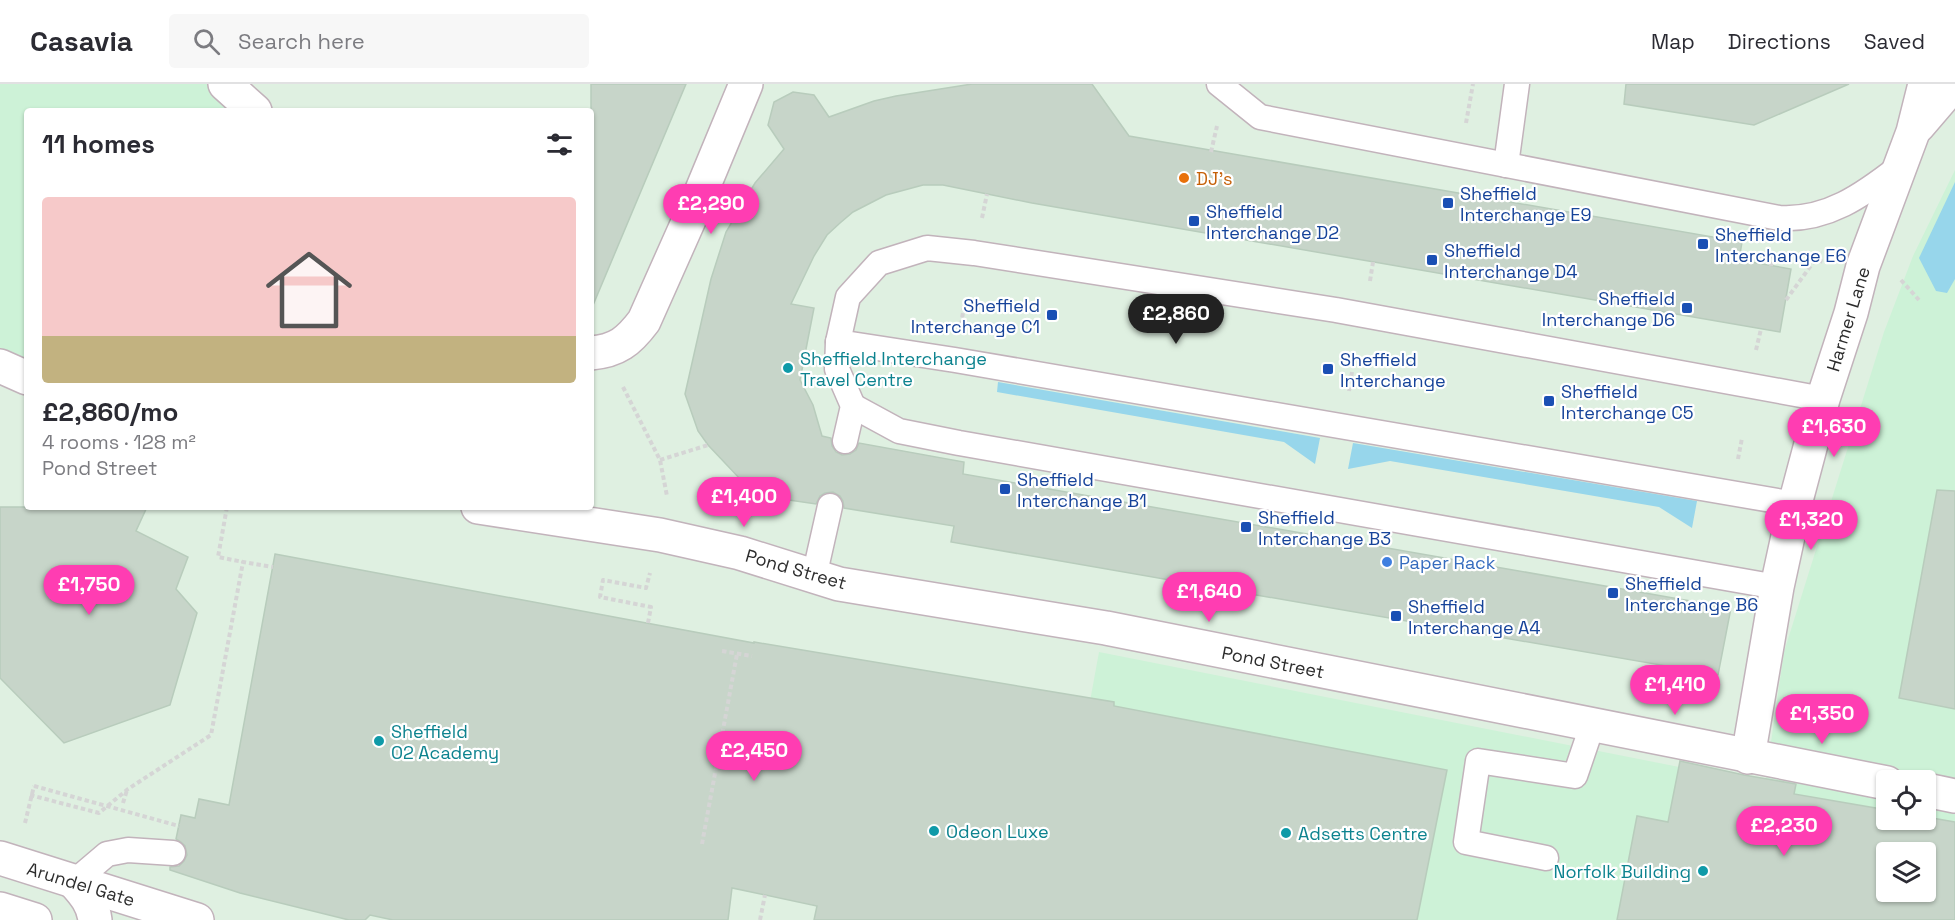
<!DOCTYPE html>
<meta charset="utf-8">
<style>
body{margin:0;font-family:"Space Grotesk",sans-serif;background:#f7f7f7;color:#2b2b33;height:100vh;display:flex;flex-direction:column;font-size:22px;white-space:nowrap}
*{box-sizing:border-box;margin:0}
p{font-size:20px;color:#7c7c81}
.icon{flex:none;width:33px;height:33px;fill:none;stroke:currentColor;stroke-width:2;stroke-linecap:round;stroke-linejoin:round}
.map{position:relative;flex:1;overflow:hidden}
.sheet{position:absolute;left:24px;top:24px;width:570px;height:402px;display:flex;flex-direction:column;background:#fff;border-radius:6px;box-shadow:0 2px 4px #0004}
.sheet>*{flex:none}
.buttons{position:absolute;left:1876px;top:686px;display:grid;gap:12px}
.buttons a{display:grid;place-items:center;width:60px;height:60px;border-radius:6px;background:#fff;box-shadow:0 2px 4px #0004;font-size:30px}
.price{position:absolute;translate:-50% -51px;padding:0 14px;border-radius:21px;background:#ff3db2;color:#fff;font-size:20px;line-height:39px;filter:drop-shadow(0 2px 3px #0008)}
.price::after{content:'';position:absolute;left:50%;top:36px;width:18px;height:14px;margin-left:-9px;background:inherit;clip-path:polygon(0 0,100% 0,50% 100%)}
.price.on{background:#222;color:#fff}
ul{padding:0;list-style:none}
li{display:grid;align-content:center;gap:12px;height:318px;padding:0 18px}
li span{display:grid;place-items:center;height:186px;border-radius:6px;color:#555}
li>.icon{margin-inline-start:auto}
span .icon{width:108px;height:108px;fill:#fffc;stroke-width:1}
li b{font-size:26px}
h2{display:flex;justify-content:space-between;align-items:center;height:72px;padding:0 18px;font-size:26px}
header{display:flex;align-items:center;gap:36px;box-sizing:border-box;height:84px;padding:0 30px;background:#fff;border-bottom:2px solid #e1e1e2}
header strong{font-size:28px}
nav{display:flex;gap:33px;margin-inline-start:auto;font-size:21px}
.search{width:420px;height:54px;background:#f7f7f7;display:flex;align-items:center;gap:15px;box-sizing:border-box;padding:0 21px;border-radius:6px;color:#7c7c81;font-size:22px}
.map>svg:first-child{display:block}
.education{fill:#cdf2d7;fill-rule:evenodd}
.green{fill:#97d6eb}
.building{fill:#c7d5c9;stroke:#b8ccbc;stroke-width:1.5;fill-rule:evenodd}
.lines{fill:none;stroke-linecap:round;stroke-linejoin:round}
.service-casing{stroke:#c2b3bb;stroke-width:27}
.minor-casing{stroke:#c2b3bb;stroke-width:36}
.tertiary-casing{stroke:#c2b3bb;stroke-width:36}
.path{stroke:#d5d5d5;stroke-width:4;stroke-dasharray:4.5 3;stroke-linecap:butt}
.service{stroke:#fff;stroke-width:24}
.minor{stroke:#fff;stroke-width:33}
.tertiary{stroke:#fff;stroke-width:33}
.path-bridge{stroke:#d5d5d5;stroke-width:4;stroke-dasharray:4.5 3;stroke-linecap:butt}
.food-dot{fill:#e8710a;stroke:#fff;stroke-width:2}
.transit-dot{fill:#1a4fb4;stroke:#fff;stroke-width:2}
.culture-dot{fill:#0f9aa8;stroke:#fff;stroke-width:2}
.shop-dot{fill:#3f7fe0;stroke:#fff;stroke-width:2}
.labels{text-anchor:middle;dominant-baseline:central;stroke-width:4.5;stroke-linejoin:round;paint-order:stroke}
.food-label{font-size:18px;fill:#c56008;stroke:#fff;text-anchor:start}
.transit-label{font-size:18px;fill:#164399;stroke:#fff;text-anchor:start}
.street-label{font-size:18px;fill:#2d2d2d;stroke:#fff}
.culture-label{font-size:18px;fill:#0d838f;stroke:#fff;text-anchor:start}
.shop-label{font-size:18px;fill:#366cbe;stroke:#fff;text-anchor:start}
</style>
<header>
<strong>Casavia</strong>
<div class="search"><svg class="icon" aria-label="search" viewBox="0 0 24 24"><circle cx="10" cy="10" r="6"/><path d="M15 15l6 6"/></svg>Search here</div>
<nav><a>Map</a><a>Directions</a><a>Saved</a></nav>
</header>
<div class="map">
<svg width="1955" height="836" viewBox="0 0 1955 836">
<rect width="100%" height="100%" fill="#dff0e1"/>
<g class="education">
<path d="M0 0H225L255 27H27V294L0 282Z"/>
<path d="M1955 86V836H1050L1099 568 1765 700 1784 568 1884 248 1913 172ZM1887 696H1926V735H1887ZM1887 768H1926V807H1887Z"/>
</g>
<g class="green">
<path d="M1955 98V195L1947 209 1936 207 1919 174Z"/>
<path d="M998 298 1320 354 1315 380 1284 358 997 308Z"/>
<path d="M1353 359 1697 417 1692 444 1659 423 1390 377 1348 385Z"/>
</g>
<g class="building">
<path d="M591 0H686L591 226Z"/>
<path d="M972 0H1092L1129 52 1742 158 1739 176 1791 185 1780 248 1032 119 943 101H923L886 111 853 128 840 139 827 151 814 172 791 220 814 224 800 296 813 321 822 352 831 354 832 362 836 368 842 371 850 370 856 366 859 359 964 378 963 390 1731 524 1718 591 951 458 954 442 844 424 843 417 840 412 833 408 825 409 820 412 816 420 782 415 766 410 741 396 708 361 698 347 685 310 711 195 726 148 755 99 784 65 768 41 774 18 793 8 814 11 829 33 874 17 896 12Z"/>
<path d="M1626 0H1849L1754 41 1624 20Z"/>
<path d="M1937 406 1955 407V625L1899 614Z"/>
<path d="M0 423H147L136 447 188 473 176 505 197 529 170 621 64 659 0 594Z"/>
<path d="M275 470 754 559V558L1114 618V622L1447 686 1417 836H814L817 822 732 804 728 836H393L370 831 365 836H349L240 809 170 786V783L179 782 184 777 187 771 185 762 181 758 176 755 181 731 195 734 199 715 229 721Z"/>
<path d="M1680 677 1744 691 1796 700 1794 710 1887 726V735H1926V733L1955 738V836H1617L1637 732 1668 738ZM1887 768H1926V807H1887Z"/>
</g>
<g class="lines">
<defs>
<g id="service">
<path d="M1219 0 1260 33 1779 134C1827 137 1863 111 1899 83"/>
<path d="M1506 81 1517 0"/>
<path d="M838 258 955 276 1795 420"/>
<path d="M853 322 899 347 959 359 1777 503"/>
<path d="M845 357 853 322 837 285 838 258 848 213 879 179 927 164 974 169 1336 226 1823 315"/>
<path d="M814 493 830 422"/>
<path d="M1546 774 1466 758 1478 677 1575 692 1592 642"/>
<path d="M74 798 107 770 128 766 173 769"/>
</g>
<g id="minor">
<path d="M225 0 255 27"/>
<path d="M1918 42 1954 0"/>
<path d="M591 269C617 267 629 257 644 237L697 118 746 0"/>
<path d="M0 282 27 294"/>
<path d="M478 423 660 451 740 469 839 500 1106 544 1887 699"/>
<path d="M1748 673 1777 503 1795 420 1823 315 1851 229 1863 182 1913 48 1925 0"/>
<path d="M1926 706 1955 712"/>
</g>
<g id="tertiary">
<path d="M0 774 197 836"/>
<path d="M74 798C85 810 93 820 95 836"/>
<path d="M0 825 35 836"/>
</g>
</defs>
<use href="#service" class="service-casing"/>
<use href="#minor" class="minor-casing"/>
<use href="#tertiary" class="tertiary-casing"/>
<g class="path">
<path d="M1466 39 1473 0"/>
<path d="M1211 68 1217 42"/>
<path d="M982 134 987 110"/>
<path d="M1771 182 1773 168"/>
<path d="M1901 196 1919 216"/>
<path d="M1370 197 1373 178"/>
<path d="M1786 216 1815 176 1825 178"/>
<path d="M961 241 964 222"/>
<path d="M1756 266 1761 245"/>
<path d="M623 303 660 376 667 412"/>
<path d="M1349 307 1352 288"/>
<path d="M1738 375 1742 354"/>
<path d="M660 376 708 361"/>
<path d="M227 423 218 473 243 478"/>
<path d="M648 539 651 523 600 513 603 496 646 504 650 489"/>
<path d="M722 567 752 572"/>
<path d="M30 711 99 729 128 705 211 651 243 478 273 483"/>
<path d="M123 719 127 706"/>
<path d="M25 739 34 702"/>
<path d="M702 760 737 570"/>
<path d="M760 836 765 811"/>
</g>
<use href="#service" class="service"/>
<use href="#minor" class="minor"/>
<use href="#tertiary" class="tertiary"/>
<path class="path-bridge" d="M34 702 179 742"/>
</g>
<circle class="food-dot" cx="1184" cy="94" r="6"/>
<g class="transit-dot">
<rect x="1442" y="113" width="12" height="12" rx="3"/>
<rect x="1188" y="131" width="12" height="12" rx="3"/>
<rect x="1697" y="154" width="12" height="12" rx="3"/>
<rect x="1426" y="170" width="12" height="12" rx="3"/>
<rect x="1681" y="218" width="12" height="12" rx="3"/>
<rect x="1046" y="225" width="12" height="12" rx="3"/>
<rect x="1322" y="279" width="12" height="12" rx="3"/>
<rect x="1543" y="311" width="12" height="12" rx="3"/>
<rect x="999" y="399" width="12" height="12" rx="3"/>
<rect x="1240" y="437" width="12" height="12" rx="3"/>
<rect x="1607" y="503" width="12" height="12" rx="3"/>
<rect x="1390" y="526" width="12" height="12" rx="3"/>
</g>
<g class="culture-dot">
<circle cx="788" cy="284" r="6"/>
<circle cx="379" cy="657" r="6"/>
<circle cx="934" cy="747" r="6"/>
<circle cx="1286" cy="749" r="6"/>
<circle cx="1703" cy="787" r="6"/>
</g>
<circle class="shop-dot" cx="1387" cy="478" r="6"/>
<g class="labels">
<g class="food-label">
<text x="1196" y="94">DJ’s</text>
</g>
<g class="transit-label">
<text x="1460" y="109">Sheffield<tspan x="1460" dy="21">Interchange E9</tspan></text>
<text x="1206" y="127">Sheffield<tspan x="1206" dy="21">Interchange D2</tspan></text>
<text x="1715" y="150">Sheffield<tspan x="1715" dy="21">Interchange E6</tspan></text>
<text x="1444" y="166">Sheffield<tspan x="1444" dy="21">Interchange D4</tspan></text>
<text x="1675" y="214" text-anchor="end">Sheffield<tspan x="1675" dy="21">Interchange D6</tspan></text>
<text x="1040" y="221" text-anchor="end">Sheffield<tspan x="1040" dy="21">Interchange C1</tspan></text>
<text x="1340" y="275">Sheffield<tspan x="1340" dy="21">Interchange</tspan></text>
<text x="1561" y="307">Sheffield<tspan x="1561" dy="21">Interchange C5</tspan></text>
<text x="1017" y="395">Sheffield<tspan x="1017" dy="21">Interchange B1</tspan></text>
<text x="1258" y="433">Sheffield<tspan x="1258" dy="21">Interchange B3</tspan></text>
<text x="1625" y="499">Sheffield<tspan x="1625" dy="21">Interchange B6</tspan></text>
<text x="1408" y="522">Sheffield<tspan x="1408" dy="21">Interchange A4</tspan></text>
</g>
<g class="street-label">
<text transform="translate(1848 235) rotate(-73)">Harmer Lane</text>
<text transform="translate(796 485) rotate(16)">Pond Street</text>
<text transform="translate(1273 578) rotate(11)">Pond Street</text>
<text transform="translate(81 800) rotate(17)">Arundel Gate</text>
</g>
<g class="culture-label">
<text x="800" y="274">Sheffield Interchange<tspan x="800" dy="21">Travel Centre</tspan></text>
<text x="391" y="647">Sheffield<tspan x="391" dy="21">O2 Academy</tspan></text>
<text x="946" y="747">Odeon Luxe</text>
<text x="1298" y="749">Adsetts Centre</text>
<text x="1691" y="787" text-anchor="end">Norfolk Building</text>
</g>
<g class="shop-label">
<text x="1399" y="478">Paper Rack</text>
</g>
</g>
</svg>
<div class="buttons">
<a><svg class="icon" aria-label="locate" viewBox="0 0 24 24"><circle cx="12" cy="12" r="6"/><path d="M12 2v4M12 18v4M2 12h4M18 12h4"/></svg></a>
<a><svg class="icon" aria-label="layers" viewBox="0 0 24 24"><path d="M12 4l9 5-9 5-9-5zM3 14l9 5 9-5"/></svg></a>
</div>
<b class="price" style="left:711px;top:151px">£2,290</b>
<b class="price on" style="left:1176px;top:261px">£2,860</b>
<b class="price" style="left:1834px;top:374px">£1,630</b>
<b class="price" style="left:744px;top:444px">£1,400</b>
<b class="price" style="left:1811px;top:467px">£1,320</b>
<b class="price" style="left:89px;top:532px">£1,750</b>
<b class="price" style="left:1209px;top:539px">£1,640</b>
<b class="price" style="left:1675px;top:632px">£1,410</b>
<b class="price" style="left:1822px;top:661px">£1,350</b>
<b class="price" style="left:754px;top:698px">£2,450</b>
<b class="price" style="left:1784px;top:773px">£2,230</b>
<section class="sheet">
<h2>11 homes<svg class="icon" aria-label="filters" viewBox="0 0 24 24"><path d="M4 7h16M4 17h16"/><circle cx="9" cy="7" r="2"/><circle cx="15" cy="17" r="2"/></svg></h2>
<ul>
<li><span style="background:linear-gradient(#f6c9c9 75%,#c2b280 0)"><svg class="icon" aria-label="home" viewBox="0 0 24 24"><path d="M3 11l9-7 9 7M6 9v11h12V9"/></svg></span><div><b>£2,860/mo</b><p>4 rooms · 128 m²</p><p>Pond Street</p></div></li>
</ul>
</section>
</div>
